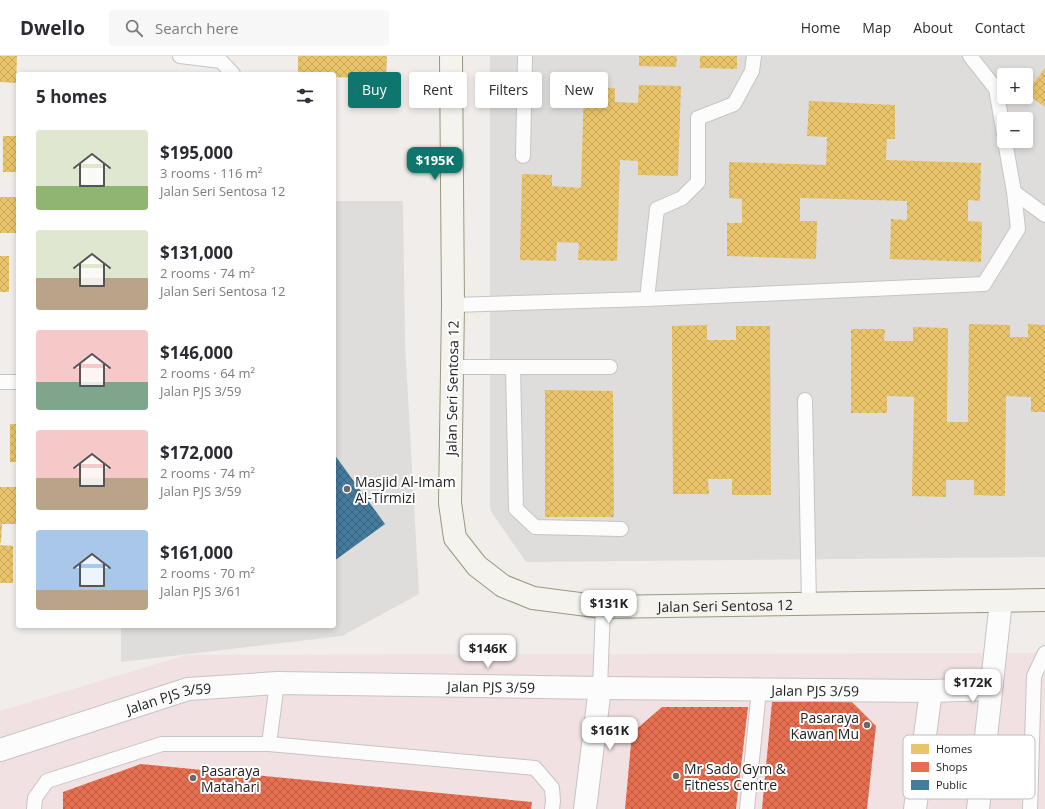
<!DOCTYPE html>
<meta charset="utf-8">
<style>
body{margin:0;font-family:"Open Sans",sans-serif;background:#f7f7f7;color:#2b2b33;height:100vh;display:flex;flex-direction:column;font-size:15px;white-space:nowrap}
*{box-sizing:border-box;margin:0}
p{font-size:13px;color:#7c7c81}
.icon{flex:none;width:22px;height:22px;fill:none;stroke:currentColor;stroke-width:2;stroke-linecap:round;stroke-linejoin:round}
.map{position:relative;flex:1;overflow:hidden}
.sheet{position:absolute;left:16px;top:16px;width:320px;height:556px;display:flex;flex-direction:column;background:#fff;border-radius:4px;box-shadow:0 2px 6px #0003}
.sheet>*{flex:none}
.top-card{position:absolute;left:348px;top:16px;width:380px;height:36px;display:flex;gap:8px}
.tools{position:absolute;left:997px;top:12px;display:grid;gap:8px}
.tools a{display:grid;place-items:center;width:36px;height:36px;border-radius:4px;background:#fff;box-shadow:0 2px 6px #0003;font-size:20px}
.price{position:absolute;translate:-50% -34px;padding:0 9px;border-radius:8px;background:#fff;color:#222;font-size:13px;line-height:26px;filter:drop-shadow(0 1px 2px #0008)}
.price::after{content:'';position:absolute;left:50%;top:24px;width:12px;height:9px;margin-left:-6px;background:inherit;clip-path:polygon(0 0,100% 0,50% 100%)}
.price.on{background:#0f766e;color:#fff}
ul{padding:0;list-style:none}
li{display:flex;align-items:center;gap:12px;height:100px;padding:0 20px}
li span{display:grid;place-items:center;flex:none;width:112px;height:80px;border-radius:4px;color:#555}
li>.icon{margin-inline-start:auto}
span .icon{width:48px;height:48px;fill:#fffc;stroke-width:1}
li b{font-size:17px}
h2{display:flex;justify-content:space-between;align-items:center;height:48px;padding:0 20px;font-size:17px}
.tag{padding:0 14px;border-radius:4px;background:#fff;box-shadow:0 2px 6px #0003;font-size:14px;line-height:36px}
.tag.on{background:#0f766e;color:#fff}
header{display:flex;align-items:center;gap:24px;box-sizing:border-box;height:56px;padding:0 20px;background:#fff;border-bottom:1px solid #e1e1e2}
header strong{font-size:19px}
nav{display:flex;gap:22px;margin-inline-start:auto;font-size:14px}
.search{width:280px;height:36px;background:#f7f7f7;display:flex;align-items:center;gap:10px;box-sizing:border-box;padding:0 14px;border-radius:4px;color:#7c7c81;font-size:15px}
.map>svg:first-child{display:block}
.residential{fill:#dfdddc;fill-rule:evenodd}
.commercial{fill:#f1e1e2}
.religious{fill:#dedddc}
.homes{fill:url(#homes-cross-hatch)}
.shops{fill:url(#shops-cross-hatch)}
.public{fill:url(#public-cross-hatch)}
.lines{fill:none;stroke-linecap:round;stroke-linejoin:round}
.lane-casing{stroke:#c6c4c3;stroke-width:16}
.street-casing{stroke:#c6c4c3;stroke-width:24}
.secondary-casing{stroke:#9b9881;stroke-width:24}
.lane{stroke:#fdfcfc;stroke-width:14}
.street{stroke:#fdfcfc;stroke-width:22}
.secondary{stroke:#f4f3ed;stroke-width:22}
.poi-dot{fill:#6a6968;stroke:#fff;stroke-width:1.5}
.labels{text-anchor:middle;dominant-baseline:central;stroke-width:4;stroke-linejoin:round;paint-order:stroke}
.street-label{font-size:14px;fill:#222;stroke:#fff}
.poi-label{font-size:14px;fill:#222;stroke:#fff;text-anchor:start}
.key{fill:#fff;stroke:#bdbdbd;stroke-width:1}
.key-label{font-size:11px;fill:#222}
</style>
<header>
<strong>Dwello</strong>
<div class="search"><svg class="icon" aria-label="search" viewBox="0 0 24 24"><circle cx="10" cy="10" r="6"/><path d="M15 15l6 6"/></svg>Search here</div>
<nav><a>Home</a><a>Map</a><a>About</a><a>Contact</a></nav>
</header>
<div class="map">
<svg width="1045" height="753" viewBox="0 0 1045 753">
<defs>
<pattern id="homes-cross-hatch" width="8" height="8" patternUnits="userSpaceOnUse"><rect width="8" height="8" fill="#e9c46a"/><path d="M0 0l8 8M0 8l8-8" fill="none" stroke="#c8a85c"/></pattern>
<pattern id="shops-cross-hatch" width="8" height="8" patternUnits="userSpaceOnUse"><rect width="8" height="8" fill="#e76f51"/><path d="M0 0l8 8M0 8l8-8" fill="none" stroke="#bb5b43"/></pattern>
<pattern id="public-cross-hatch" width="8" height="8" patternUnits="userSpaceOnUse"><rect width="8" height="8" fill="#457b9d"/><path d="M0 0l8 8M0 8l8-8" fill="none" stroke="#396480"/></pattern>
</defs>
<rect width="100%" height="100%" fill="#f0edea"/>
<path class="residential" d="M490 0H1045V501L526 506 490 454ZM1004 19H1026V41H1004ZM1004 63H1026V85H1004Z"/>
<path class="commercial" d="M1045 597V753H0V655L186 599Z"/>
<path class="religious" d="M334 145H403L405 287 419 538 342 580 121 606V570H334Z"/>
<g class="homes">
<path d="M0 0H17L16 27 0 26Z"/>
<path d="M298 0H387L386 23 334 21V18H298Z"/>
<path d="M639 0H677L676 11 639 10Z"/>
<path d="M700 0H737V13L700 12Z"/>
<path d="M1045 12V51L1026 37Z"/>
<path d="M639 29 681 30 678 120 638 119V105L620 104 617 205 578 204 579 187 557 186 556 205 520 204 522 118 552 119V130L581 132 584 31 615 32V46L638 47Z"/>
<path d="M809 45 895 49V83H887L886 104 981 107 980 145 968 144V165L982 166 981 206 890 203 891 163 907 164V145L800 142V165H817L816 203 727 200V167H742V143L729 142V106L826 109 827 81 807 80Z"/>
<rect x="3" y="80" width="15" height="36"/>
<rect x="0" y="141" width="18" height="36"/>
<rect x="0" y="200" width="9" height="36"/>
<path d="M969 268 1010 269V281H1028V268L1045 269V356H1031V341L1006 340 1005 440 974 439V424H946V441L912 440 914 341 887 340V357H851V273H885L884 285H913V271L948 272 947 366H968Z"/>
<path d="M707 269V284H736V270H770L771 439H732V423H708L709 438H673L672 270Z"/>
<path d="M545 334 613 335 614 461H545Z"/>
<rect x="10" y="368" width="8" height="38"/>
<path d="M0 431H18V468H2L1 487H0Z"/>
<path d="M0 489 13 490V527H0Z"/>
</g>
<g class="shops">
<path d="M772 646H852L876 670 867 753H762Z"/>
<path d="M662 651H748L736 753H625L632 677Z"/>
<path d="M141 708 532 746 531 753H63V736Z"/>
</g>
<path class="public" d="M334 398 385 468 334 505Z"/>
<g class="lines">
<defs>
<g id="lane">
<path d="M180 0 221 5 233 18"/>
<path d="M970 0 996 33 1004 78"/>
<path d="M523 100 525 0"/>
<path d="M1014 136 1045 159"/>
<path d="M647 243 657 153 682 142 698 126V62L734 48 752 15 754 0"/>
<path d="M453 249 647 243 984 228 1018 173 1014 136 1005 85"/>
<path d="M452 311H610"/>
<path d="M513 311 516 453 535 471 621 473"/>
<path d="M0 326H18"/>
<path d="M805 344 809 547"/>
<path d="M600 632 603 551"/>
<path d="M269 688 277 627"/>
<path d="M34 753 35 742 47 725 162 688H269L535 712 552 732 553 745 552 753"/>
<path d="M747 753 759 634"/>
<path d="M1030 753 1034 620 1045 597"/>
</g>
<g id="street">
<path id="s1" d="M0 694 188 633 277 627 600 632 931 635 991 633"/>
<path d="M585 753 600 632"/>
<path d="M915 753 931 635"/>
<path d="M978 753 1001 545"/>
</g>
<g id="secondary">
<path id="s2" d="M451 0 453 249 450 447 455 482 477 510 503 530 533 542 603 551 1045 544"/>
</g>
</defs>
<use href="#lane" class="lane-casing"/>
<use href="#street" class="street-casing"/>
<use href="#secondary" class="secondary-casing"/>
<use href="#lane" class="lane"/>
<use href="#street" class="street"/>
<use href="#secondary" class="secondary"/>
</g>
<g class="poi-dot">
<circle cx="347" cy="433" r="4"/>
<circle cx="867" cy="669" r="4"/>
<circle cx="676" cy="720" r="4"/>
<circle cx="193" cy="722" r="4"/>
</g>
<g class="labels">
<g class="street-label">
<text transform="translate(452 332) rotate(-89)">Jalan Seri Sentosa 12</text>
<text stroke="none"><textPath href="#s2" startOffset="776">Jalan Seri Sentosa 12</textPath></text>
<text stroke="none"><textPath href="#s1" startOffset="501">Jalan PJS 3/59</textPath></text>
<text stroke="none"><textPath href="#s1" startOffset="825">Jalan PJS 3/59</textPath></text>
<text stroke="none"><textPath href="#s1" startOffset="177">Jalan PJS 3/59</textPath></text>
</g>
<g class="poi-label">
<text x="355" y="425">Masjid Al-Imam<tspan x="355" dy="16">Al-Tirmizi</tspan></text>
<text x="859" y="661" text-anchor="end">Pasaraya<tspan x="859" dy="16">Kawan Mu</tspan></text>
<text x="684" y="712">Mr Sado Gym &amp;<tspan x="684" dy="16">Fitness Centre</tspan></text>
<text x="201" y="714">Pasaraya<tspan x="201" dy="16">Matahari</tspan></text>
</g>
</g>
<rect x="903" y="679" width="132" height="64" rx="6" class="key"/>
<rect x="911" y="688" width="18" height="10" fill="#e9c46a"/>
<rect x="911" y="706" width="18" height="10" fill="#e76f51"/>
<rect x="911" y="724" width="18" height="10" fill="#457b9d"/>
<g class="key-label">
<text x="936" y="697">Homes</text>
<text x="936" y="715">Shops</text>
<text x="936" y="733">Public</text>
</g>
</svg>
<div class="tools">
<a>+</a>
<a>−</a>
</div>
<b class="price on" style="left:435px;top:125px">$195K</b>
<b class="price" style="left:609px;top:568px">$131K</b>
<b class="price" style="left:488px;top:613px">$146K</b>
<b class="price" style="left:973px;top:647px">$172K</b>
<b class="price" style="left:610px;top:695px">$161K</b>
<div class="top-card">
<a class="tag on">Buy</a>
<a class="tag">Rent</a>
<a class="tag">Filters</a>
<a class="tag">New</a>
</div>
<section class="sheet">
<h2>5 homes<svg class="icon" aria-label="filters" viewBox="0 0 24 24"><path d="M4 7h16M4 17h16"/><circle cx="9" cy="7" r="2"/><circle cx="15" cy="17" r="2"/></svg></h2>
<ul>
<li><span style="background:linear-gradient(#dfe7d0 70%,#8fb573 0)"><svg class="icon" aria-label="home" viewBox="0 0 24 24"><path d="M3 11l9-7 9 7M6 9v11h12V9"/></svg></span><div><b>$195,000</b><p>3 rooms · 116 m²</p><p>Jalan Seri Sentosa 12</p></div></li>
<li><span style="background:linear-gradient(#dfe7d0 60%,#b9a48a 0)"><svg class="icon" aria-label="home" viewBox="0 0 24 24"><path d="M3 11l9-7 9 7M6 9v11h12V9"/></svg></span><div><b>$131,000</b><p>2 rooms · 74 m²</p><p>Jalan Seri Sentosa 12</p></div></li>
<li><span style="background:linear-gradient(#f6c9c9 65%,#7fa58c 0)"><svg class="icon" aria-label="home" viewBox="0 0 24 24"><path d="M3 11l9-7 9 7M6 9v11h12V9"/></svg></span><div><b>$146,000</b><p>2 rooms · 64 m²</p><p>Jalan PJS 3/59</p></div></li>
<li><span style="background:linear-gradient(#f6c9c9 60%,#b9a48a 0)"><svg class="icon" aria-label="home" viewBox="0 0 24 24"><path d="M3 11l9-7 9 7M6 9v11h12V9"/></svg></span><div><b>$172,000</b><p>2 rooms · 74 m²</p><p>Jalan PJS 3/59</p></div></li>
<li><span style="background:linear-gradient(#a9c7e8 75%,#b9a48a 0)"><svg class="icon" aria-label="home" viewBox="0 0 24 24"><path d="M3 11l9-7 9 7M6 9v11h12V9"/></svg></span><div><b>$161,000</b><p>2 rooms · 70 m²</p><p>Jalan PJS 3/61</p></div></li>
</ul>
</section>
</div>
